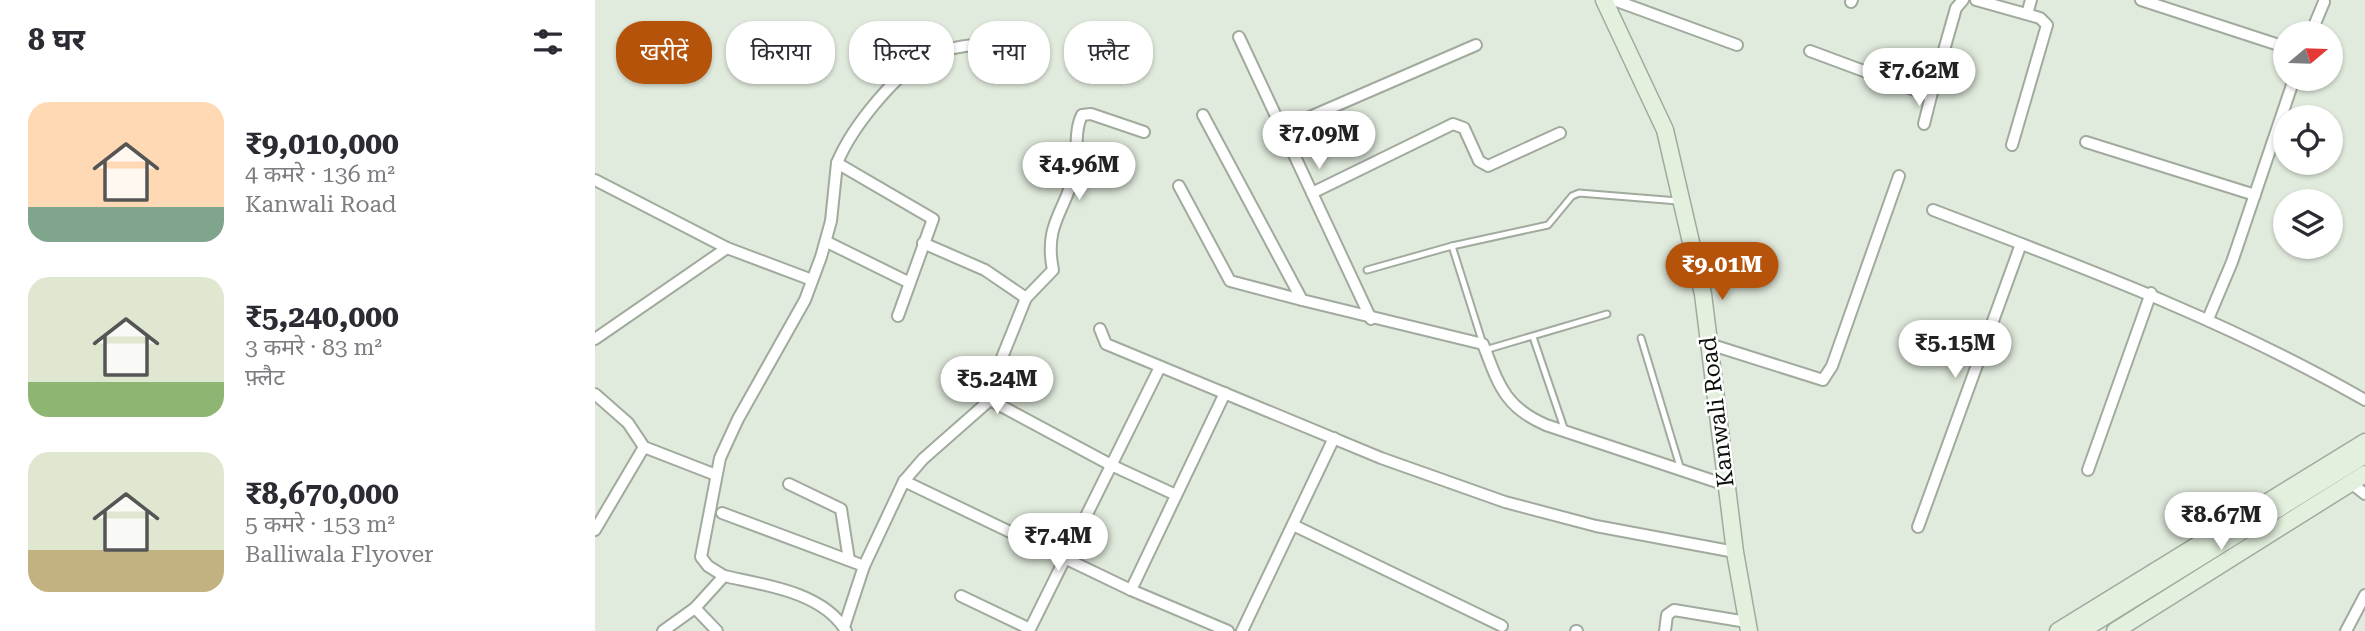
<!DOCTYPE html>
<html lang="hi">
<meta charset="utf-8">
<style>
body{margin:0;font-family:"Roboto Serif","Noto Sans Devanagari",serif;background:#f2f2f3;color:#2b2b33;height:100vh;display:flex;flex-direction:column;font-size:26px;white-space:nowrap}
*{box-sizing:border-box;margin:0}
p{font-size:23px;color:#7c7c81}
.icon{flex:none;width:38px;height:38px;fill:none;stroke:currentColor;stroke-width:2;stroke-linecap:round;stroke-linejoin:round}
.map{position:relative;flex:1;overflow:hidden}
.panel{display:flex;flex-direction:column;background:#fff;width:595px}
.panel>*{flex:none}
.top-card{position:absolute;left:21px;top:21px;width:665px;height:63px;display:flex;gap:14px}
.needle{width:46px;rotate:71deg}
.fabs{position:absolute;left:1678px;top:21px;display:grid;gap:14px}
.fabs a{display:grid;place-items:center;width:70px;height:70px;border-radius:50%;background:#fff;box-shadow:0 2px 5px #0004;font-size:35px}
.price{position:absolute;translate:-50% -60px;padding:0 16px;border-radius:24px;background:#fff;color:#222;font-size:23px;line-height:46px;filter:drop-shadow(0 2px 4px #0008)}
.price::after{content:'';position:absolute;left:50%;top:42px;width:21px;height:16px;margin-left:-10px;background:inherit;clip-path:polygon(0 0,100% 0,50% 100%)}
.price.on{background:#b45309;color:#fff}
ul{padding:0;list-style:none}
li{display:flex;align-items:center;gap:21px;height:175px;padding:0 28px}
li span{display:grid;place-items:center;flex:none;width:196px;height:140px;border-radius:21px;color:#555}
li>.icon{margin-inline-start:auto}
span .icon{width:84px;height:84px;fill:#fffc;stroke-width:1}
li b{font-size:30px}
h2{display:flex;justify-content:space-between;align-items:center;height:84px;padding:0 28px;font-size:30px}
.tag{padding:0 24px;border-radius:28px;background:#fff;box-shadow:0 2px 5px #0004;font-size:24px;line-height:63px}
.tag.on{background:#b45309;color:#fff}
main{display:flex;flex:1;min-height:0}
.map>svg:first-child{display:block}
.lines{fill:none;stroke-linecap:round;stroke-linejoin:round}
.lane-casing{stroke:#a0aa9d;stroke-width:9}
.street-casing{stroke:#a0aa9d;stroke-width:14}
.secondary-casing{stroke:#a0aa9d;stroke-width:19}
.lane{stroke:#fff;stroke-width:5}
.street{stroke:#fff;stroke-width:10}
.secondary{stroke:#e3f0de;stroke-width:16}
.labels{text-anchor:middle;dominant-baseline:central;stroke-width:5;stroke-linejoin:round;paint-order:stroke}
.street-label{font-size:23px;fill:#0e110d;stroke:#fff}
</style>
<main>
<section class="panel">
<h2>8 घर<svg class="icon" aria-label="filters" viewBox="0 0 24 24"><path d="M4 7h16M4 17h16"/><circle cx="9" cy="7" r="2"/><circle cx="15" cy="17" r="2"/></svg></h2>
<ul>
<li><span style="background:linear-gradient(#ffd9b3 75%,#7fa58c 0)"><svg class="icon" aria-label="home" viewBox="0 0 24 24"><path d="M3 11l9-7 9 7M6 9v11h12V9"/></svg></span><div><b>₹9,010,000</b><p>4 कमरे · 136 m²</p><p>Kanwali Road</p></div></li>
<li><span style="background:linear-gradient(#dfe7d0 75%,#8fb573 0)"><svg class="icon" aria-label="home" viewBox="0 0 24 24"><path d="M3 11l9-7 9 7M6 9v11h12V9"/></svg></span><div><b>₹5,240,000</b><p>3 कमरे · 83 m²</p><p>फ़्लैट</p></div></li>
<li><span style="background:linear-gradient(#dfe7d0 70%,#c2b280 0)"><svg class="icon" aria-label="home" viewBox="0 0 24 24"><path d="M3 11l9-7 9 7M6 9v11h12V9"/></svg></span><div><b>₹8,670,000</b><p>5 कमरे · 153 m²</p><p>Balliwala Flyover</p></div></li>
</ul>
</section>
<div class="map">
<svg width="1770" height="631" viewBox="0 0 1770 631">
<rect width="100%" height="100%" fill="#e1ebdd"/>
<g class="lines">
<defs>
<g id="lane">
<path d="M857 246 953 225 977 196 984 193 1083 201"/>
<path d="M772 270 857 246 888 344"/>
<path d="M938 337 970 431"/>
<path d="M1046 338 1086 470"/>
<path d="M890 350 1012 314"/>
</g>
<g id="street">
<path d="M1019 0 1142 45"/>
<path d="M1381 0 1445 18 1452 25 1417 145"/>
<path d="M1546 0 1690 47"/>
<path d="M1256 2 1257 0"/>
<path d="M1432 14 1436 0"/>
<path d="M1716 33 1729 2"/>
<path d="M644 37 776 319"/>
<path d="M1215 51 1336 96 1361 8 1368 0"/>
<path d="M608 115 707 300 888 344C903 383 909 407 951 425L1131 485"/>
<path d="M1329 124 1336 96"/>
<path d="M687 129 881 45"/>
<path d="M1491 142 1660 195"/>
<path d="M242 163C257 127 302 70 338 54 358 46 381 45 403 42"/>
<path d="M0 180 132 248 217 280"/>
<path d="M584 186 635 281 707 300"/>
<path d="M717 193 858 124 869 128 884 161 893 166 965 133"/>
<path d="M1338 210C1487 267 1631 320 1770 400"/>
<path d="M232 242 313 282"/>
<path d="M431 298 458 270C448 222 473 209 480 169 483 152 479 131 487 115L496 114 549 132"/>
<path d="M1613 319 1637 262 1699 79"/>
<path d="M505 329 511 344 786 458 910 502 1001 526 1140 552"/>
<path d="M0 339 132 248"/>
<path d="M1114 344 1228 380 1237 366 1304 176"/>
<path d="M0 394 33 423 49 447 121 475"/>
<path d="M395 400 516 465 581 495"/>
<path d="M1493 470 1556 293"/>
<path d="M309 481 536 590 633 631"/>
<path d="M1756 483 1770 494"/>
<path d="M194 484 246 509 254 560"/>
<path d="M127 513 269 566"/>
<path d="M698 525 907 626"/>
<path d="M1323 527 1426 244"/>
<path d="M0 530 49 447"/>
<path d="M129 576 113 566 106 557 125 458 143 419 210 300 226 257 236 221 242 163 338 219 303 316"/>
<path d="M536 590 630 393"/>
<path d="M366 596 435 629 565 367"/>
<path d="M100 608 122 631"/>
<path d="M249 627 269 566 309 481 328 459 395 400 402 370 431 298 390 270 328 243"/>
<path d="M68 631 100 608 129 576C170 585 228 592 251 631"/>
<path d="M647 631 739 438"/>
<path d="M981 631H982"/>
<path d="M1070 631 1072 615 1079 610 1152 622"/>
<path d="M1751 631 1770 595"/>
</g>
<g id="secondary">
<path d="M1009 0 1070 130 1108 294 1140 552 1154 631"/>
<path d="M1463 631 1770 442"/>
<path d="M1486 631 1770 455"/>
<path d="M1520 631 1770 474"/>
</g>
</defs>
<use href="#lane" class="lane-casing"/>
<use href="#street" class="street-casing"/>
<use href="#secondary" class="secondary-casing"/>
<use href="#lane" class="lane"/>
<use href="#street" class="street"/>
<use href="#secondary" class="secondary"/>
</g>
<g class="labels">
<g class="street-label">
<text transform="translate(1122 412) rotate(-97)">Kanwali Road</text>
</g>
</g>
</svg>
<div class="fabs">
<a><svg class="needle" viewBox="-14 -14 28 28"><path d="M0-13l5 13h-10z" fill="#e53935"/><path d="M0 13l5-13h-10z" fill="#7c7c81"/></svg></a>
<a><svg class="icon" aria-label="locate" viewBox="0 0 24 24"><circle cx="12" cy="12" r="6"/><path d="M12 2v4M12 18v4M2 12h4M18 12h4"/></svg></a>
<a><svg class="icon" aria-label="layers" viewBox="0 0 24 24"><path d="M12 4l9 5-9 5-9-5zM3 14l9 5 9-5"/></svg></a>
</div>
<b class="price" style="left:1324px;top:108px">₹7.62M</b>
<b class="price" style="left:724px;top:171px">₹7.09M</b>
<b class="price" style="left:484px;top:202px">₹4.96M</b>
<b class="price on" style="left:1127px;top:302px">₹9.01M</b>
<b class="price" style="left:1360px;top:380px">₹5.15M</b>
<b class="price" style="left:402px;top:416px">₹5.24M</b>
<b class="price" style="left:1626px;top:552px">₹8.67M</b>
<b class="price" style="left:463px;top:573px">₹7.4M</b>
<div class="top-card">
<a class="tag on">खरीदें</a>
<a class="tag">किराया</a>
<a class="tag">फ़िल्टर</a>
<a class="tag">नया</a>
<a class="tag">फ़्लैट</a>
</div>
</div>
</main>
